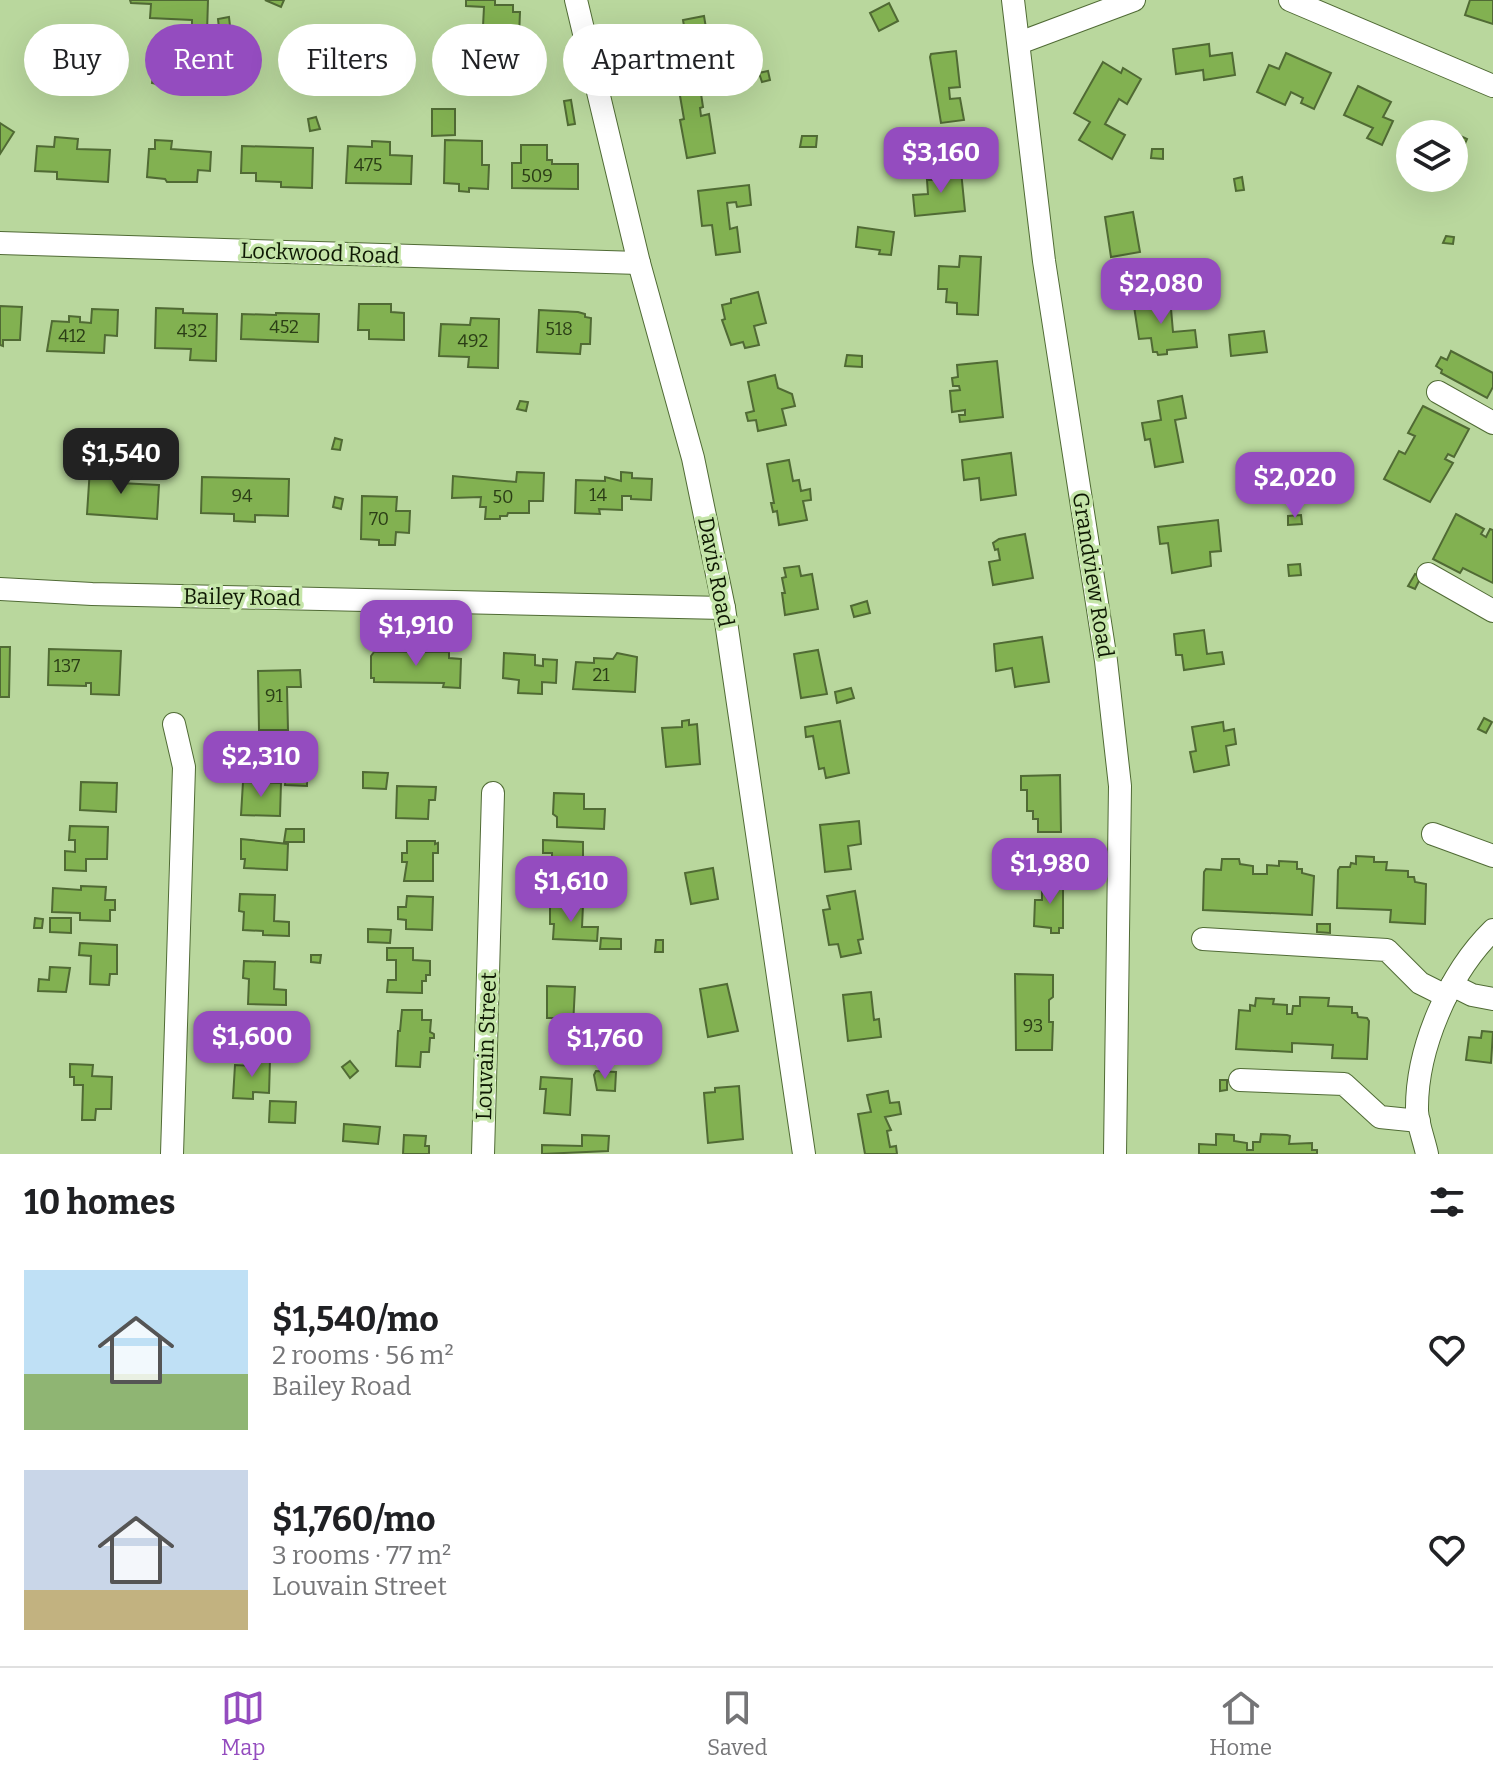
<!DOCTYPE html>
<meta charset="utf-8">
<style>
body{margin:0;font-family:Bitter,serif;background:#f6f6f6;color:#202124;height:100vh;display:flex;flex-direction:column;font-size:30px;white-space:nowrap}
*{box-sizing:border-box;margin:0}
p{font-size:26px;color:#757577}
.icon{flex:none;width:44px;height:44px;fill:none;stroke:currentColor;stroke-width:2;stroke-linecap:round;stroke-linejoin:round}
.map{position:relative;height:1154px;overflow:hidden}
.sheet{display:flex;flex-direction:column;background:#fff;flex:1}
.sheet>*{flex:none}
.guide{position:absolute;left:24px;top:24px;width:800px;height:72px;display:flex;gap:16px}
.tools{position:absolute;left:1396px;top:120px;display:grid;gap:16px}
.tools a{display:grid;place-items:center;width:72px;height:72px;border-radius:50%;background:#fff;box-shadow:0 8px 32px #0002;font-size:40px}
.price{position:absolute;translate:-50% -68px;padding:0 18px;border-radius:16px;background:#944cbf;color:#fff;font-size:26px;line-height:52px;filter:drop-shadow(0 2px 4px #0008)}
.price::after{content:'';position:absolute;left:50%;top:48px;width:24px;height:18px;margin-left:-12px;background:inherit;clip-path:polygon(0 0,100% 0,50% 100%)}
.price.selected{background:#222;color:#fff}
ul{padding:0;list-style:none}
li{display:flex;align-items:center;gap:24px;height:200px;padding:0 24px}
li span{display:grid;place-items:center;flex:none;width:224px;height:160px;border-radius:0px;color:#555}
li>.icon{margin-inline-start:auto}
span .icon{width:96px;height:96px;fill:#fffc;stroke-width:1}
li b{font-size:34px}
h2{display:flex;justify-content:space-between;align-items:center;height:96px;padding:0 24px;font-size:34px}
.chip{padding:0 28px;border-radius:36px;background:#fff;box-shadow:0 8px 32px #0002;font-size:28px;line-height:72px}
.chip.selected{background:#944cbf;color:#fff}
.dock{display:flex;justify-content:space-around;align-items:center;height:112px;border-top:2px solid #e0e0e0;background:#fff;font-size:22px;color:#757577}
.dock a{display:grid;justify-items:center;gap:4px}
.dock .selected{color:#944cbf}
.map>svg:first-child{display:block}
.building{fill:#82b151;stroke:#506a34;stroke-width:2}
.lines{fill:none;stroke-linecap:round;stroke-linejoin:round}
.minor-casing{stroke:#506b35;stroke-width:24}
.minor{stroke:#fff;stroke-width:22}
.labels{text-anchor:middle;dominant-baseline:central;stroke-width:7;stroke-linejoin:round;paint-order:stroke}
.number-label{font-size:18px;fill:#2b3e16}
.street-label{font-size:22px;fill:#0e1803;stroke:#c5e5a9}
</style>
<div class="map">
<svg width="1493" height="1154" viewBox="0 0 1493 1154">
<rect width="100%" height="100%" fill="#b9d79d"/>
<g class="building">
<path d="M130 0H208L207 33 192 32V20L150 18 151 4 131 3Z"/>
<path d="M265 0H284L281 7Z"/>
<path d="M466 0H495V5H513V12H520L519 37 507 36 505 66 481 65 484 7 466 6Z"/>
<path d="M1470 0H1493V24L1465 15Z"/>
<path d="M889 3 898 21 879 31 870 13Z"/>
<path d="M704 16 706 28 700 29 701 36 705 39 713 37 715 52 707 54 708 63 681 68 676 43 671 44 669 35 685 32 683 20Z"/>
<path d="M229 17 230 26 219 28 218 19Z"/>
<path d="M1209 44 1210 56 1232 53 1235 75 1204 80 1203 70 1176 74 1173 49Z"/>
<path d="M956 51 960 87 949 88 950 99 960 98 964 120 941 123 930 57 931 54Z"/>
<path d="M249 53 258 56 256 63 247 61Z"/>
<path d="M1286 53 1331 73 1314 109 1301 103 1303 98 1291 92 1285 105 1257 92 1269 65 1279 69Z"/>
<path d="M1103 62 1121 73 1123 68 1141 79 1127 104 1119 99 1105 124 1125 135 1112 159 1079 140 1090 122 1074 113Z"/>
<path d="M768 71 770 80 762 82 759 73Z"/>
<path d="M214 74 222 75V83H212Z"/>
<path d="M153 76 162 78 161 85 152 83Z"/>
<path d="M1358 86 1391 102 1383 117 1393 121 1382 145 1367 138 1373 128 1344 115Z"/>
<path d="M700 87 703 107 700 108 701 116 709 114 715 153 687 158 680 120 684 119 679 90Z"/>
<path d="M571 100 575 124 568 125 564 101Z"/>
<path d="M432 109H455V135L432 136Z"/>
<path d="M316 117 320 129 310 131 308 119Z"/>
<path d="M0 123 14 132 0 154Z"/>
<path d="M1435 124 1467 139 1454 169V134H1431Z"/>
<path d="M802 136H817L816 147H800Z"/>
<path d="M55 137 78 139 77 149 110 150 108 182 57 179V172L35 171 37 146 54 147Z"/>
<path d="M155 140 172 141 171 149 211 152 210 171 198 170 197 182H167L165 179 147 177 149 149H155Z"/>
<path d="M445 140 482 141V165H489L488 189 469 188V192L459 191V184L444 183Z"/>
<path d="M372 141 390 142V155L412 156 411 184 346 183 348 146 372 147Z"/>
<path d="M521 145H547V160H552V164H578V189L512 188V163H521Z"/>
<path d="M242 146 313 148 312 188 281 187V182L256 181V173H241Z"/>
<path d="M1152 149H1163V159L1151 158Z"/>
<path d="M961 171 965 211 915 216 913 195 928 194 927 180H934L933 174Z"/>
<path d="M1242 177 1244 190 1236 191 1234 179Z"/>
<path d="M749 185 751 205 737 207 736 202 727 203 730 229 737 227 740 252 716 255 712 225 702 226 698 191Z"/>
<path d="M1133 212 1140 252 1111 257 1105 217Z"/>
<path d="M858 227 894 232 891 255 879 254 880 250 856 247Z"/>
<path d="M1446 236 1454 237 1453 244 1443 243Z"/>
<path d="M960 256 981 257 978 315 957 314V303L946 302 947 289H938L939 266 959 267Z"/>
<path d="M758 292 766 323 754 326 759 345 745 348 743 342 731 345 722 320 725 319 722 305 731 303V299Z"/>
<path d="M1170 297 1173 332 1195 330 1197 347 1167 350V354L1158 355 1157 352H1153L1151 338 1139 339 1133 300Z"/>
<path d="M359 304H391V312L404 313V340L369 339V330H358Z"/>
<path d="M0 306 22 307 20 340H3V346L0 345Z"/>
<path d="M156 308 183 309V313L217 314 216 361 190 360 191 349 155 348Z"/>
<path d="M92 309 118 310 117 336 105 335 104 353 47 351 52 321 69 322V316L80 317V322L91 323Z"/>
<path d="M539 310 578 312 585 314V317L591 318 590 344H581L580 354 537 352Z"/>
<path d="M276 313 319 314 318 342 241 339 242 314 276 315Z"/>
<path d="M471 318 499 319 498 368 468 367 469 357 439 356 441 324 470 325Z"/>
<path d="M1264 331 1267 352 1231 356 1229 335Z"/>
<path d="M1451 351 1493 373V387L1487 398 1441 373 1442 370 1436 366 1441 357 1447 360Z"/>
<path d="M847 355 862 356V367L845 366Z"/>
<path d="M997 361 1003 417 960 422 959 415H965V410L952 412 950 391 960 390 959 386H953L952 378 958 377 957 365Z"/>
<path d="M775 375 778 388 792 394 795 406 782 409 786 425 758 431 756 420 748 421 746 413 754 411 748 382Z"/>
<path d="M1182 396 1186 418 1175 420 1183 462 1155 467 1150 439 1145 440 1142 423 1161 420 1158 401Z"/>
<path d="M520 401 528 402 526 411 517 409Z"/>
<path d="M1423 406 1469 429 1454 457 1448 454 1445 459 1453 463 1430 502 1384 479 1399 451 1405 454 1415 436 1408 433Z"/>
<path d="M335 438 342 440 340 450 332 449Z"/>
<path d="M1011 453 1016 495 981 500 979 478 964 480 962 460Z"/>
<path d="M789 460 793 481 799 480 801 491 810 489 811 500 803 501 807 520 779 525 777 511 773 512 771 503H774L767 464Z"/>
<path d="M90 468 120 470V483L159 485 157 519 87 514Z"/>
<path d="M517 472 544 473 543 501H529V513H508L507 516H500V519H485L486 507H480L481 497 452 498 453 476 516 482Z"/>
<path d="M621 472 632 473V478L652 479 651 500 631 499V496H622V510L599 509 600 514 575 513 576 480 605 481V477L621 481Z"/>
<path d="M202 477 289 479 288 516 255 515V522L234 521V514L201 513Z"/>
<path d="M1282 481 1290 488 1284 494 1276 487Z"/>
<path d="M362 496 397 497 396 511H410L409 533 396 532 395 545H379V540L361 539Z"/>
<path d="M335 497 343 499 341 509 333 507Z"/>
<path d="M1456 514 1484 529 1481 534 1486 537 1490 529 1493 530V583L1463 568 1460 573 1433 559Z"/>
<path d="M1301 515 1302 524 1288 525V516Z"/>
<path d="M1218 520 1221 551 1210 552 1211 566 1172 573 1168 543 1160 544 1158 527Z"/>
<path d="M1025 534 1033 578 993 585 989 562 1000 560 998 549 995 550 993 543 999 539Z"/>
<path d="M1300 564 1301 575 1289 576 1288 565Z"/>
<path d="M799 566 801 576 812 574 818 609 785 615 782 593H785L782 578 786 577 784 568Z"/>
<path d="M1415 574 1421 577 1415 589 1408 586Z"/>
<path d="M867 601 870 613 854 617 851 606Z"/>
<path d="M1204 630 1207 654 1222 652 1224 664 1184 670 1182 655H1176L1174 634Z"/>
<path d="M1042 637 1049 682 1015 687 1012 668 996 671 994 644Z"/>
<path d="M0 647H10L9 697H0Z"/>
<path d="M49 649 121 651 119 695 91 694V683H86V686L48 685Z"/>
<path d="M818 650 827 694 801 698 794 654Z"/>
<path d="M374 652H449V658L461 659 460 688 443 687 444 683 374 682V678H371V656Z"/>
<path d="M504 653 535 655V665L543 666V659L557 660 556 683 542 682V694L518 693 519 680 503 678Z"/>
<path d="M617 653 637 657 635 692 573 689 576 662 594 663V658L613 659Z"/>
<path d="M300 670 301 687H287L288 730H259L258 671Z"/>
<path d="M851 688 854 698 837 703 835 692Z"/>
<path d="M1484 718 1492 722 1486 733 1478 729Z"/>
<path d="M689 720V725L697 724 700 764 666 767 662 728 682 727V721Z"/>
<path d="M840 721 849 773 826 778 824 768 819 769 813 736 806 737 805 727Z"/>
<path d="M1223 722 1224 731 1234 729 1236 744 1226 746 1229 765 1194 772 1190 752 1196 751 1192 727Z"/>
<path d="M286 772 307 773V786L285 785Z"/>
<path d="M363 772 388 773 386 789 363 788Z"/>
<path d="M1060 775 1061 832H1038V819H1033V811H1027V790H1021V776Z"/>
<path d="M81 782 117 783 116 812 80 810Z"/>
<path d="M243 782 281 783 280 816 241 815Z"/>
<path d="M397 786 436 787 435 800H429L428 819 396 818Z"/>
<path d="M554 793 584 794V809H605L604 829 557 827V817L553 814Z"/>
<path d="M859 821 861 844 848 846 851 869 825 872 820 825Z"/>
<path d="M70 826 108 827 107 859H86V871L65 870V851L75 852V840H69Z"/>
<path d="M286 829H304V842H284Z"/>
<path d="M241 839 288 844 287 870 244 868 245 859H241Z"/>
<path d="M543 840 583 842V858H595L594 880 582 879V876L555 875 556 859H552V853H543Z"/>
<path d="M407 841H435V844L438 843V853H433V881H404L407 862H402V853H407Z"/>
<path d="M1356 856 1374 857V862H1387L1386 870 1408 871V877H1414L1415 882 1426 884 1425 924 1390 922 1391 910 1337 908 1338 870 1340 867H1350L1351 863 1356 864Z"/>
<path d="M1222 859H1239L1240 864 1253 866V874H1267V865L1279 866V861L1297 862V869H1302V873L1314 876 1312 915 1203 910 1204 872 1206 869 1221 870Z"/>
<path d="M713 868 718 899 691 904 685 873Z"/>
<path d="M1042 879H1063V928H1059V933H1051V928L1034 926 1035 900H1042Z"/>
<path d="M81 886 106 887 105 900H115V910H110V921L80 920V913L52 912 53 888 81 890Z"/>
<path d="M855 891 863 939 858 940 861 953 841 957 838 944 829 945 823 910 830 909 827 896Z"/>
<path d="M240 894 275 895 274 921 289 922V936L263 935V931L243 930 244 912 239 911Z"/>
<path d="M407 896 433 897 432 930 406 929V920L398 919V907H406Z"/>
<path d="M550 904 583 905 582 927H598L597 941 553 939 554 924H550Z"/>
<path d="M35 918 43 919 42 928H34Z"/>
<path d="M50 918H71V933L50 932Z"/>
<path d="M1317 924H1330V933L1317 932Z"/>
<path d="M368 929 391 930 390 943 368 942Z"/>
<path d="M601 938 621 939V949H600Z"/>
<path d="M656 940H663V952H655Z"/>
<path d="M80 943 117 945V974H110L109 985 90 984 91 956 79 955Z"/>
<path d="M387 948H413V960L430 961V975H426V981H422V993L387 992 388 980H396V960H387Z"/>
<path d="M311 955H321L320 963 311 962Z"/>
<path d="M244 961 275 962 274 989 286 990V1005L248 1004 249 979 243 978Z"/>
<path d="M50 967 70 968 66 992 38 991 39 979 49 980Z"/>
<path d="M1015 974 1053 975V997L1049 1000V1022H1053L1052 1050H1016Z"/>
<path d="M727 984 738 1031 708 1037 700 989Z"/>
<path d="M547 986 575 987 573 1026H581L580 1040 559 1038 560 1018H547Z"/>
<path d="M871 992 874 1020 879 1019 881 1037 848 1041 843 995Z"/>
<path d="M1300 997 1329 998 1328 1006 1352 1007V1013H1357L1358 1017 1367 1018 1369 1021 1367 1059 1332 1058 1333 1045 1292 1043V1052L1236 1049 1239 1010 1250 1011V1005L1255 1006 1256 998 1274 999 1273 1004 1287 1005V1014H1292L1293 1006H1300Z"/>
<path d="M402 1010H422V1020H431L430 1032 434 1034V1038H430L429 1052H421L420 1067 396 1066 398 1031H400Z"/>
<path d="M1482 1031 1493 1032 1491 1063 1466 1060 1469 1037 1481 1038Z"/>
<path d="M254 1059 270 1060 269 1093 253 1092V1099L233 1098 235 1065 254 1066Z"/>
<path d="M350 1061 358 1071 350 1078 342 1067Z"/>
<path d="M70 1064 93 1065 92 1076 112 1077 111 1109H96L95 1120H82L83 1085H74V1077H70Z"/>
<path d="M596 1071 616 1072 615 1091 597 1090 594 1075Z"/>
<path d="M541 1077 572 1079 570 1115 544 1113 546 1089H540Z"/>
<path d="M1220 1080H1227V1090L1220 1091Z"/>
<path d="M739 1086 743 1139 708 1143 704 1093 715 1092V1088Z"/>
<path d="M888 1091 890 1103 899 1102 901 1114 885 1117 891 1130 887 1131 890 1147 896 1146 897 1154H865L858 1114 871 1112 867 1095Z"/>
<path d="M270 1101 296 1102 295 1123 269 1122Z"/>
<path d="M344 1124 380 1127 378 1144 343 1141Z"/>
<path d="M1216 1134 1234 1135V1141L1247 1143V1150H1253V1142H1260L1261 1134 1287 1135 1290 1136 1289 1144 1312 1143V1150H1317V1154H1199V1144L1216 1145Z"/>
<path d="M404 1135 426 1136 425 1146H429V1154H403Z"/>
<path d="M582 1135 609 1136 608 1151 542 1154V1145L582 1146Z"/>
</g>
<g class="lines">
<defs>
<g id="minor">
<path d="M576 0 639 263 693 458 724 608 804 1154"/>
<path d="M1013 0 1044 261 1106 661 1120 786 1115 1154"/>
<path d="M1290 0 1493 86"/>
<path d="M1019 43 1134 0"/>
<path d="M0 243 639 263"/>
<path d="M1438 392 1493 423"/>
<path d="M1428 574 1493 611"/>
<path d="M0 589 92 594 724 608"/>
<path d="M1433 834 1493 856"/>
<path d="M1203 939 1387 950 1420 983 1446 996"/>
<path d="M1452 985 1472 995 1493 999"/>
<path d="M1240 1080 1344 1084 1380 1117 1419 1121"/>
<path d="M172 1154 184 767 174 724"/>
<path d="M483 1154 493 793"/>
<path d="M1427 1154C1424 1140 1418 1125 1417 1111 1416 1049 1449 973 1493 930"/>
</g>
</defs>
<use href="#minor" class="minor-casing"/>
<use href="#minor" class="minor"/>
</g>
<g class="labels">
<g class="number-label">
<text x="368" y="165">475</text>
<text x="537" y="176">509</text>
<text x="284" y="327">452</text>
<text x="559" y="329">518</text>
<text x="192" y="331">432</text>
<text x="72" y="336">412</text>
<text x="473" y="341">492</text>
<text x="598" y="495">14</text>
<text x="242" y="496">94</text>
<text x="503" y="497">50</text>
<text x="379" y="519">70</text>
<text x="67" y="666">137</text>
<text x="601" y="675">21</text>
<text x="274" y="696">91</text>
<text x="1033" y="1026">93</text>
</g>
<g class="street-label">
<text transform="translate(320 253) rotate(2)">Lockwood Road</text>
<text transform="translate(716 572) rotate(79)">Davis Road</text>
<text transform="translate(1093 575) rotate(81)">Grandview Road</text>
<text transform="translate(242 597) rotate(1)">Bailey Road</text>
<text transform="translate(486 1046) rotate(-88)">Louvain Street</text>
</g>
</g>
</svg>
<div class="tools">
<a><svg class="icon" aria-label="layers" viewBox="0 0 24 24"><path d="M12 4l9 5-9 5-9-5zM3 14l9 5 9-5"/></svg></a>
</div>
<b class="price" style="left:941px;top:195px">$3,160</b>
<b class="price" style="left:1161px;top:326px">$2,080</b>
<b class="price selected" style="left:121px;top:496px">$1,540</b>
<b class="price" style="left:1295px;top:520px">$2,020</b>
<b class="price" style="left:416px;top:668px">$1,910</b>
<b class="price" style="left:261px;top:799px">$2,310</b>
<b class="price" style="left:1050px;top:906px">$1,980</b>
<b class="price" style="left:571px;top:924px">$1,610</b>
<b class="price" style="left:252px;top:1079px">$1,600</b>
<b class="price" style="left:605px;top:1081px">$1,760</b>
<div class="guide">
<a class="chip">Buy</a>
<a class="chip selected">Rent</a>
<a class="chip">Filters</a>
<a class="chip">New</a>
<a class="chip">Apartment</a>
</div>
</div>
<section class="sheet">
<h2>10 homes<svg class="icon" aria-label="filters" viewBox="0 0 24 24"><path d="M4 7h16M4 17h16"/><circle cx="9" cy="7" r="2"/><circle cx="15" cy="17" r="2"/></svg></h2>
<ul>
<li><span style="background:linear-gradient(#bfe0f5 65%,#8fb573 0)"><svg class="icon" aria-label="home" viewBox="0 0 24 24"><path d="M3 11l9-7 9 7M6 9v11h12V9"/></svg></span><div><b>$1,540/mo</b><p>2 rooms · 56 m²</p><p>Bailey Road</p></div><svg class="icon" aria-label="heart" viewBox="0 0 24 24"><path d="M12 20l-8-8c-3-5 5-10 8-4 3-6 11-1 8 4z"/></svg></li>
<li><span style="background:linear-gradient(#c9d6e8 75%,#c2b280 0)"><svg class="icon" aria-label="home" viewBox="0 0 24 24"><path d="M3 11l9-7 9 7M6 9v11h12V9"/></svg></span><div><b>$1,760/mo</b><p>3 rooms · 77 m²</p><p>Louvain Street</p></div><svg class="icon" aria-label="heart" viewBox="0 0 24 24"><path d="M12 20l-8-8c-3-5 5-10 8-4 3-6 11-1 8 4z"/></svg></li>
</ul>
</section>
<nav class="dock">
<a class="selected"><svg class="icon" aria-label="map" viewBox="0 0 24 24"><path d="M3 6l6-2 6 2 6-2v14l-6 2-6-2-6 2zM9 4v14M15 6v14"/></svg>Map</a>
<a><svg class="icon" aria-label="saved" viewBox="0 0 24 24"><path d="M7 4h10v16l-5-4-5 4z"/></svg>Saved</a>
<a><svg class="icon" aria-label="home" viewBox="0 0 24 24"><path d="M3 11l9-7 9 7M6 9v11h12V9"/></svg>Home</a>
</nav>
